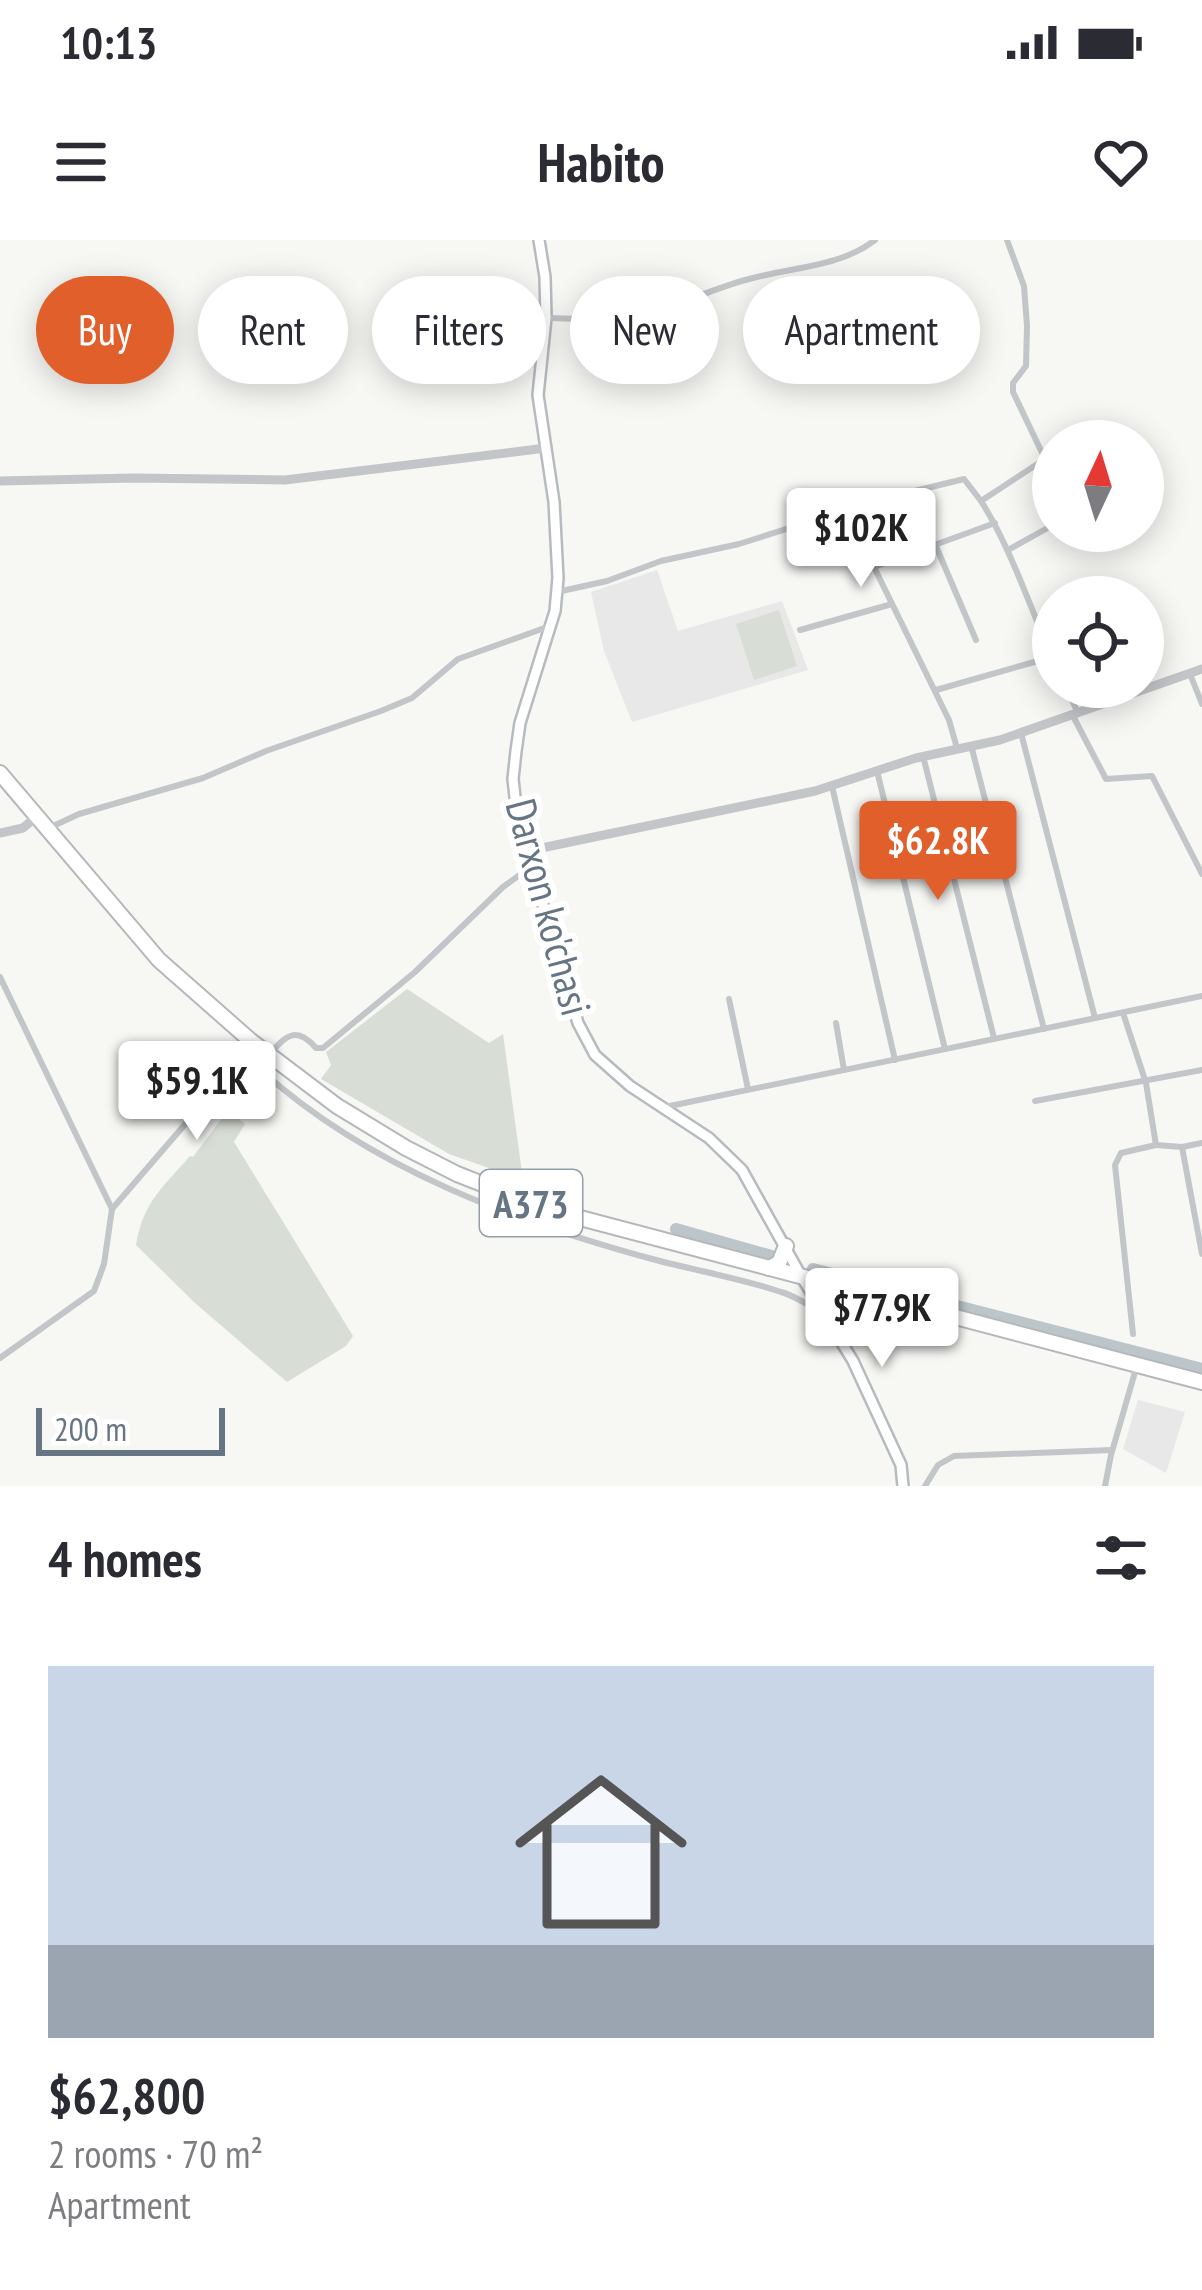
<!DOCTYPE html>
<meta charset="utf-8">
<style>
body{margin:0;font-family:"PT Sans Narrow",sans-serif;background:#f2f2f3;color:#2b2b33;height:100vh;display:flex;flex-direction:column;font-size:45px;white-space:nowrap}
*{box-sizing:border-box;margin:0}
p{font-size:39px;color:#7c7c81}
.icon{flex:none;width:66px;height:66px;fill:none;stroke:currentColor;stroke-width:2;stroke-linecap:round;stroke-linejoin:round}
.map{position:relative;height:1246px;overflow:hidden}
.panel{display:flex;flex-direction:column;background:#fff;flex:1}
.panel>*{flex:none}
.hud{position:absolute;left:36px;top:36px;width:1131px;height:108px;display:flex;gap:24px}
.needle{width:78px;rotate:4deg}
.fabs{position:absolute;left:1032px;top:180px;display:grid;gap:24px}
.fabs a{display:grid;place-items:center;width:132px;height:132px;border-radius:50%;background:#fff;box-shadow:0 6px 30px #0003;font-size:60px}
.scale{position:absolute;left:36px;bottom:30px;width:189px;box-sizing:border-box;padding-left:12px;border:6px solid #667584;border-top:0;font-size:33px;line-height:42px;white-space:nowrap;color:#667584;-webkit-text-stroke:9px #fff;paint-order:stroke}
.price{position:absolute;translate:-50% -102px;padding:0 27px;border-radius:12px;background:#fff;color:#222;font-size:39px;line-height:78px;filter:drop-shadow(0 3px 6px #0008)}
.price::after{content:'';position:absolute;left:50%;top:72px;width:36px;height:27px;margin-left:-18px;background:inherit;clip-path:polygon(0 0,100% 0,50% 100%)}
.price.active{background:#e05f2b;color:#fff}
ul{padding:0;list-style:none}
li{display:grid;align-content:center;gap:24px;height:636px;padding:0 48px}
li+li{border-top:3px solid #e1e1e2}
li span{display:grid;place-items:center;height:372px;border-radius:0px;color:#555}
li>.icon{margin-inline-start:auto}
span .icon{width:216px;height:216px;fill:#fffc;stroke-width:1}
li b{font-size:51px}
h2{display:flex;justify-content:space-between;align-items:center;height:144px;padding:0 48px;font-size:51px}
.chip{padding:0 42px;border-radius:54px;background:#fff;box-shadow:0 6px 30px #0003;font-size:42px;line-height:108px}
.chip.active{background:#e05f2b;color:#fff}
.status{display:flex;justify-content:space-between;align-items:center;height:84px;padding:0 60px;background:#fff;direction:ltr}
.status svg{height:33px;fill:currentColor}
header{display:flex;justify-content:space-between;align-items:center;height:156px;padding:0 48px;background:#fff;font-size:54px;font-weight:700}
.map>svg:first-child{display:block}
.built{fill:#e7e8e7}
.green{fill:#d8ded5}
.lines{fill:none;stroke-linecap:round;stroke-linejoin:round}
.river{stroke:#bcc6ca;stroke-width:12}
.secondary-casing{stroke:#b6bbc0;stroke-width:14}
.trunk-casing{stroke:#b5b8bb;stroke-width:18}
.minor{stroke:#c2c6c9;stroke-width:6}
.tertiary{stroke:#c2c6c9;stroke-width:9}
.secondary{stroke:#fff;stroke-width:9}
.trunk{stroke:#fff;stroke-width:14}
.labels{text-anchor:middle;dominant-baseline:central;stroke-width:12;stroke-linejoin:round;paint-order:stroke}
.shield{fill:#fff;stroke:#949ea9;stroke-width:3}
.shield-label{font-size:39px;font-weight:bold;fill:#667584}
.street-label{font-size:42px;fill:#667584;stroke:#fff}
</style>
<div class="status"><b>10:13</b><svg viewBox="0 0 49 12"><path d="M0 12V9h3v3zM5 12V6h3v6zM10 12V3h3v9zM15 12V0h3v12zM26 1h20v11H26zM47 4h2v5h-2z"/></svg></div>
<header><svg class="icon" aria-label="menu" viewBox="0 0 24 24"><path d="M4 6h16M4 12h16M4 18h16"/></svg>Habito<svg class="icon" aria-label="heart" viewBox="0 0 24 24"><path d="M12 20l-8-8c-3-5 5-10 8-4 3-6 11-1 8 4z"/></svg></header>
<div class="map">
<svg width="1202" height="1246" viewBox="0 0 1202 1246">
<rect width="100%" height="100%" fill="#f7f7f4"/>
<g class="built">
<path d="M657 330 678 391 782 361 808 430 632 482 604 411 591 352Z"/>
<path d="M1138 1160 1185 1172 1166 1233 1123 1209Z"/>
</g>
<g class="green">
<path d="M779 370 797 426 754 440 736 384Z"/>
<path d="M407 749 489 803 503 794 523 940 449 914 321 839 331 825 326 812Z"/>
<path d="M228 870 245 884 234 902 353 1096 346 1106 287 1142 195 1063 136 1005C143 962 163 947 190 916L193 917Z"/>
</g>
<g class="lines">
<g class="river">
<path d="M676 989 775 1017"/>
<path d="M813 1029 1202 1129"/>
</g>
<defs>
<path id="secondary" d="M539 0 545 37 546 78 538 155 554 262 558 338 555 371 520 483 516 511 513 539 516 566 527 611 578 783 595 815 630 846 709 898 742 930 801 1036 853 1121 901 1225 903 1246"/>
<g id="trunk">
<path d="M0 533 159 720 251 801 337 866 406 908 457 934 546 969 1202 1142"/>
<path d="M258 816 259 829"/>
<path d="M769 1028 779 1023 786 1006"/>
<path d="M822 1070 829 1059 837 1055"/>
</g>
</defs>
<use href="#secondary" class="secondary-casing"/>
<use href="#trunk" class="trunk-casing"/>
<g class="minor">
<path d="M1007 0 1024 46 1027 86 1026 126 1013 143V152L1045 219 981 261C1012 310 1029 366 1053 419"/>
<path d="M546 78C573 78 603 82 629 77 673 70 711 48 753 38 794 27 840 27 875 0"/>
<path d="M1092 291 1098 302"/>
<path d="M935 304 976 400"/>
<path d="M1008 310 1053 285"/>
<path d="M557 352 607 341 661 321 739 304 878 260 964 239 981 261"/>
<path d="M800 390 892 364"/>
<path d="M1190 434 1202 464"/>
<path d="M1066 447 1077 471"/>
<path d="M936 450 1052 417"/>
<path d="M1073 476 1106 539 1152 536 1202 634"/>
<path d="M1021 493 1095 778"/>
<path d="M971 505 1044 789"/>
<path d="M957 508 949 480 874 327 995 283"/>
<path d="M923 516 994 798"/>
<path d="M877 531 945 809"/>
<path d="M832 546 895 820"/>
<path d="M51 587 79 574 203 538 266 511 381 471 412 458 458 419 550 386"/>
<path d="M0 737 112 969 104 1024 94 1051 0 1118"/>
<path d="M729 759 748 849"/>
<path d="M1123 773 1146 843 1156 905 1121 913 1115 925 1133 1094"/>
<path d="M836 783 844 830"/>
<path d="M269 815C285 796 296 785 316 808H323L415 732 503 647 532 626"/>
<path d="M262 831C369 928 518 983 656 1020 697 1031 740 1038 781 1052 796 1056 807 1066 822 1070"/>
<path d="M1035 861 1202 830"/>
<path d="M665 867 1202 756"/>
<path d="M1156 905 1182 907 1202 903"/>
<path d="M1182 907 1202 1014"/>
<path d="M112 969 193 875 243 807"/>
<path d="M925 1246 938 1225 954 1216 1112 1210"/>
<path d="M1105 1246 1111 1215 1135 1132"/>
</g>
<g class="tertiary">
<path d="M0 241 133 238 285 240 546 208"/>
<path d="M0 593 23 588 30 582"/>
<path d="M527 611 815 551 916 518 1000 500 1202 429"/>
</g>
<use href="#secondary" class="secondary"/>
<use href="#trunk" class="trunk"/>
</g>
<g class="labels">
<rect class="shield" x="480" y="930" width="102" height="66" rx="9"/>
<g class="shield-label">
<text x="531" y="963">A373</text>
</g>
<g class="street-label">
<text transform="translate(549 667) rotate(75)">Darxon ko'chasi</text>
</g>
</g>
</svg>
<div class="fabs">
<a><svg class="needle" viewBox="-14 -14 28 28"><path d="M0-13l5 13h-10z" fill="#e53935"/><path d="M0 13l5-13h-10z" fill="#7c7c81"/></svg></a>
<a><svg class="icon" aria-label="locate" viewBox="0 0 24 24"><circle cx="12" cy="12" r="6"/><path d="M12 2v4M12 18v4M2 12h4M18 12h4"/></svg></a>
</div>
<div class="scale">200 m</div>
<b class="price" style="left:861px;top:350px">$102K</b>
<b class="price active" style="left:938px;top:663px">$62.8K</b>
<b class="price" style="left:197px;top:903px">$59.1K</b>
<b class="price" style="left:882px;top:1130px">$77.9K</b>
<div class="hud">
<a class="chip active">Buy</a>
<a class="chip">Rent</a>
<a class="chip">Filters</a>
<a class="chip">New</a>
<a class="chip">Apartment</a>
</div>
</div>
<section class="panel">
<h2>4 homes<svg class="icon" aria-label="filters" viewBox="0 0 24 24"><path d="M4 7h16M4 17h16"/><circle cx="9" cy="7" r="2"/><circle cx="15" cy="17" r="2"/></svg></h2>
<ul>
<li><span style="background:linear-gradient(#c9d6e8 75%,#9aa5b1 0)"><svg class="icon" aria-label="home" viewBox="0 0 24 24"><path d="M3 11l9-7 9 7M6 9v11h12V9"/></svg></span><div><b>$62,800</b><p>2 rooms · 70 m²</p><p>Apartment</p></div></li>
</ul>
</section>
